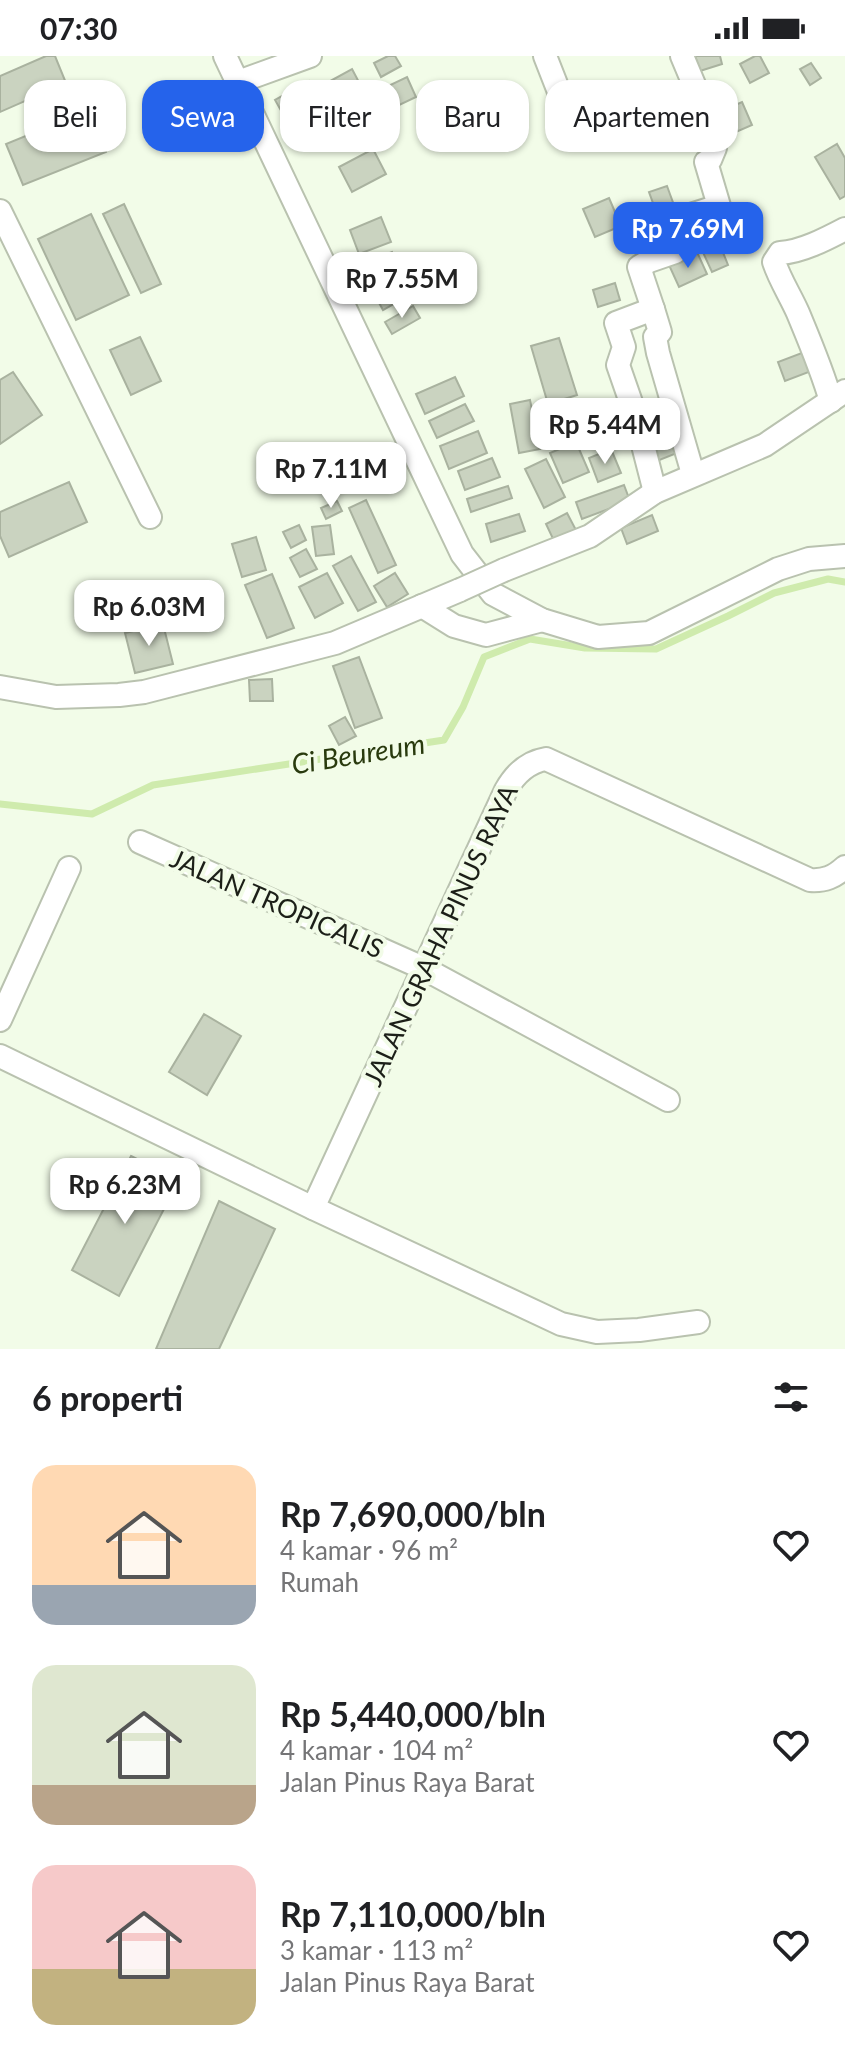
<!DOCTYPE html>
<html lang="id">
<meta charset="utf-8">
<style>
body{margin:0;font-family:Lato,sans-serif;background:#f2f2f2;color:#202124;height:100vh;display:flex;flex-direction:column;font-size:30px;white-space:nowrap}
*{box-sizing:border-box;margin:0}
p{font-size:26px;color:#757577}
.icon{flex:none;width:44px;height:44px;fill:none;stroke:currentColor;stroke-width:2;stroke-linecap:round;stroke-linejoin:round}
.map{position:relative;height:1293px;overflow:hidden}
.panel{display:flex;flex-direction:column;background:#fff;flex:1}
.panel>*{flex:none}
.top-card{position:absolute;left:24px;top:24px;width:798px;height:72px;display:flex;gap:16px}
.price{position:absolute;translate:-50% -68px;padding:0 18px;border-radius:16px;background:#fff;color:#222;font-size:26px;line-height:52px;filter:drop-shadow(0 2px 4px #0008)}
.price::after{content:'';position:absolute;left:50%;top:48px;width:24px;height:18px;margin-left:-12px;background:inherit;clip-path:polygon(0 0,100% 0,50% 100%)}
.price.current{background:#2563eb;color:#fff}
ul{padding:0;list-style:none}
li{display:flex;align-items:center;gap:24px;height:200px;padding:0 32px}
li span{display:grid;place-items:center;flex:none;width:224px;height:160px;border-radius:24px;color:#555}
li>.icon{margin-inline-start:auto}
span .icon{width:96px;height:96px;fill:#fffc;stroke-width:1}
li b{font-size:34px}
h2{display:flex;justify-content:space-between;align-items:center;height:96px;padding:0 32px;font-size:34px}
.tag{padding:0 28px;border-radius:24px;background:#fff;box-shadow:0 2px 6px #0004;font-size:28px;line-height:72px}
.tag.current{background:#2563eb;color:#fff}
.status{display:flex;justify-content:space-between;align-items:center;height:56px;padding:0 40px;background:#fff;direction:ltr}
.status svg{height:22px;fill:currentColor}
.map>svg:first-child{display:block}
.lines{fill:none;stroke-linecap:round;stroke-linejoin:round}
.stream{stroke:#cfebad;stroke-width:7}
.building{fill:#cad3c0;stroke:#a9b29f;stroke-width:2}
.minor-casing{stroke:#b9c2af;stroke-width:26}
.minor{stroke:#fff;stroke-width:22}
.minor-bridge-casing{stroke:#b9c2af;stroke-width:26;stroke-linecap:butt}
.minor-bridge{stroke:#fff;stroke-width:22}
.labels{text-anchor:middle;dominant-baseline:central;stroke-width:8;stroke-linejoin:round;paint-order:stroke}
.street-label{font-size:26px;fill:#1c1f18;stroke:#f2fce8}
.water-label{font-size:28px;font-style:italic;fill:#293a0e;stroke:#f2fce8}
</style>
<div class="status"><b>07:30</b><svg viewBox="0 0 49 12"><path d="M0 12V9h3v3zM5 12V6h3v6zM10 12V3h3v9zM15 12V0h3v12zM26 1h20v11H26zM47 4h2v5h-2z"/></svg></div>
<div class="map">
<svg width="845" height="1293" viewBox="0 0 845 1293">
<rect width="100%" height="100%" fill="#f2fce8"/>
<g class="lines">
<path class="stream" d="M0 748 92 758 153 729 444 684 463 651 484 601 530 583 585 592 656 593 728 560 774 537 828 523 845 526"/>
</g>
<g class="building">
<path d="M46 0H55L66 27 0 56V20Z"/>
<path d="M388 0H395L401 10 381 21 374 7Z"/>
<path d="M695 0H720L722 8 700 15Z"/>
<path d="M755 0H760L769 17 750 27 740 8Z"/>
<path d="M811 7 821 22 810 29 800 13Z"/>
<path d="M352 13 361 30 332 46 323 29Z"/>
<path d="M407 21 416 41 393 52 384 32Z"/>
<path d="M309 25 322 48 288 67 275 44Z"/>
<path d="M742 46 752 69 736 76 726 53Z"/>
<path d="M89 54 106 96 23 129 6 88Z"/>
<path d="M837 88 845 102V140L840 143 815 101Z"/>
<path d="M373 93 386 118 352 136 339 111Z"/>
<path d="M667 130 675 152 657 158 649 136Z"/>
<path d="M609 142 621 170 595 181 583 153Z"/>
<path d="M124 148 161 228 141 237 103 158Z"/>
<path d="M737 151 751 179 735 187 721 159Z"/>
<path d="M91 158 129 239 76 264 38 183Z"/>
<path d="M381 161 391 186 359 198 350 174Z"/>
<path d="M718 184 728 209 712 216 701 192Z"/>
<path d="M392 196 396 207 369 219 364 207Z"/>
<path d="M697 196 707 218 679 231 669 209Z"/>
<path d="M398 219 409 239 383 254 372 234Z"/>
<path d="M615 227 620 244 598 251 593 234Z"/>
<path d="M413 250 420 262 392 278 385 266Z"/>
<path d="M140 281 161 325 131 339 110 294Z"/>
<path d="M559 282 577 339 548 348 531 290Z"/>
<path d="M807 295 814 314 785 325 778 306Z"/>
<path d="M13 316 42 359 0 388V324Z"/>
<path d="M455 321 464 340 425 358 416 338Z"/>
<path d="M530 344 540 393 519 397 510 348Z"/>
<path d="M575 346 587 369 549 388 538 364Z"/>
<path d="M465 348 474 365 437 382 429 365Z"/>
<path d="M668 371 677 397 657 405 648 378Z"/>
<path d="M478 375 487 397 449 413 440 390Z"/>
<path d="M576 386 589 416 563 427 550 397Z"/>
<path d="M611 393 621 417 598 426 589 402Z"/>
<path d="M492 402 500 421 465 434 458 415Z"/>
<path d="M546 403 565 441 544 452 525 413Z"/>
<path d="M69 426 87 466 9 501 0 480V456Z"/>
<path d="M624 429 630 445 582 463 576 446Z"/>
<path d="M508 430 512 442 471 456 467 443Z"/>
<path d="M366 444 396 509 378 517 349 452Z"/>
<path d="M337 445 342 455 326 463 321 452Z"/>
<path d="M567 457 577 476 555 487 546 468Z"/>
<path d="M519 458 525 475 491 486 486 468Z"/>
<path d="M652 459 658 475 627 488 621 472Z"/>
<path d="M299 469 306 484 291 492 283 476Z"/>
<path d="M330 469 334 498 316 500 312 471Z"/>
<path d="M256 481 266 514 242 521 232 488Z"/>
<path d="M306 493 317 513 300 521 290 502Z"/>
<path d="M351 500 376 546 358 555 333 510Z"/>
<path d="M327 517 343 547 315 562 299 531Z"/>
<path d="M395 517 408 538 387 551 374 530Z"/>
<path d="M272 518 294 572 267 582 245 529Z"/>
<path d="M163 568 173 608 135 617 125 577Z"/>
<path d="M359 601 382 662 355 672 333 610Z"/>
<path d="M272 623 273 645H250L249 624Z"/>
<path d="M345 661 356 680 339 689 329 670Z"/>
<path d="M204 958 241 980 207 1039 169 1016Z"/>
<path d="M131 1100 179 1124 119 1240 72 1214Z"/>
<path d="M219 1145 275 1173 219 1293H156Z"/>
</g>
<g class="lines">
<defs>
<g id="minor">
<path d="M225 0 462 498 493 538 542 564 598 581 649 577 778 513 809 503 845 500"/>
<path d="M545 0 574 74"/>
<path d="M238 26 310 0"/>
<path d="M0 155 150 461"/>
<path d="M653 253 660 276 655 281 658 297 693 418"/>
<path d="M831 345C822 314 810 286 798 257 790 239 780 224 774 206L780 197C801 196 826 183 845 173"/>
<path d="M655 436 635 358 618 309 624 291 616 267 653 253 639 211 649 205 675 196 666 170 669 166 719 150 706 106 710 104 715 92 703 50 682 0"/>
<path d="M504 514 590 480 655 436 765 389 845 335"/>
<path d="M422 550 454 570 486 579 542 564"/>
<path d="M0 631 56 641 119 639 144 636 335 587 460 534"/>
<path d="M140 786 423 912 668 1044"/>
<path d="M0 964 69 812"/>
<path d="M0 1000 313 1152 561 1268 597 1276 639 1274 698 1266"/>
<path d="M313 1152 506 734C515 718 528 706 546 703L810 824C825 825 834 821 845 811"/>
</g>
</defs>
<use href="#minor" class="minor-casing"/>
<use href="#minor" class="minor"/>
<defs>
<path id="minor-bridge" d="M460 534 504 514"/>
</defs>
<use href="#minor-bridge" class="minor-bridge-casing"/>
<use href="#minor-bridge" class="minor-bridge"/>
</g>
<g class="labels">
<g class="street-label">
<text transform="translate(277 847) rotate(24)">JALAN TROPICALIS</text>
<text transform="translate(440 879) rotate(-65)">JALAN GRAHA PINUS RAYA</text>
</g>
<g class="water-label">
<text transform="translate(358 697) rotate(-9)">Ci Beureum</text>
</g>
</g>
</svg>
<b class="price current" style="left:688px;top:214px">Rp 7.69M</b>
<b class="price" style="left:402px;top:264px">Rp 7.55M</b>
<b class="price" style="left:605px;top:410px">Rp 5.44M</b>
<b class="price" style="left:331px;top:454px">Rp 7.11M</b>
<b class="price" style="left:149px;top:592px">Rp 6.03M</b>
<b class="price" style="left:125px;top:1170px">Rp 6.23M</b>
<div class="top-card">
<a class="tag">Beli</a>
<a class="tag current">Sewa</a>
<a class="tag">Filter</a>
<a class="tag">Baru</a>
<a class="tag">Apartemen</a>
</div>
</div>
<section class="panel">
<h2>6 properti<svg class="icon" aria-label="filters" viewBox="0 0 24 24"><path d="M4 7h16M4 17h16"/><circle cx="9" cy="7" r="2"/><circle cx="15" cy="17" r="2"/></svg></h2>
<ul>
<li><span style="background:linear-gradient(#ffd9b3 75%,#9aa5b1 0)"><svg class="icon" aria-label="home" viewBox="0 0 24 24"><path d="M3 11l9-7 9 7M6 9v11h12V9"/></svg></span><div><b>Rp 7,690,000/bln</b><p>4 kamar · 96 m²</p><p>Rumah</p></div><svg class="icon" aria-label="heart" viewBox="0 0 24 24"><path d="M12 20l-8-8c-3-5 5-10 8-4 3-6 11-1 8 4z"/></svg></li>
<li><span style="background:linear-gradient(#dfe7d0 75%,#b9a48a 0)"><svg class="icon" aria-label="home" viewBox="0 0 24 24"><path d="M3 11l9-7 9 7M6 9v11h12V9"/></svg></span><div><b>Rp 5,440,000/bln</b><p>4 kamar · 104 m²</p><p>Jalan Pinus Raya Barat</p></div><svg class="icon" aria-label="heart" viewBox="0 0 24 24"><path d="M12 20l-8-8c-3-5 5-10 8-4 3-6 11-1 8 4z"/></svg></li>
<li><span style="background:linear-gradient(#f6c9c9 65%,#c2b280 0)"><svg class="icon" aria-label="home" viewBox="0 0 24 24"><path d="M3 11l9-7 9 7M6 9v11h12V9"/></svg></span><div><b>Rp 7,110,000/bln</b><p>3 kamar · 113 m²</p><p>Jalan Pinus Raya Barat</p></div><svg class="icon" aria-label="heart" viewBox="0 0 24 24"><path d="M12 20l-8-8c-3-5 5-10 8-4 3-6 11-1 8 4z"/></svg></li>
</ul>
</section>
